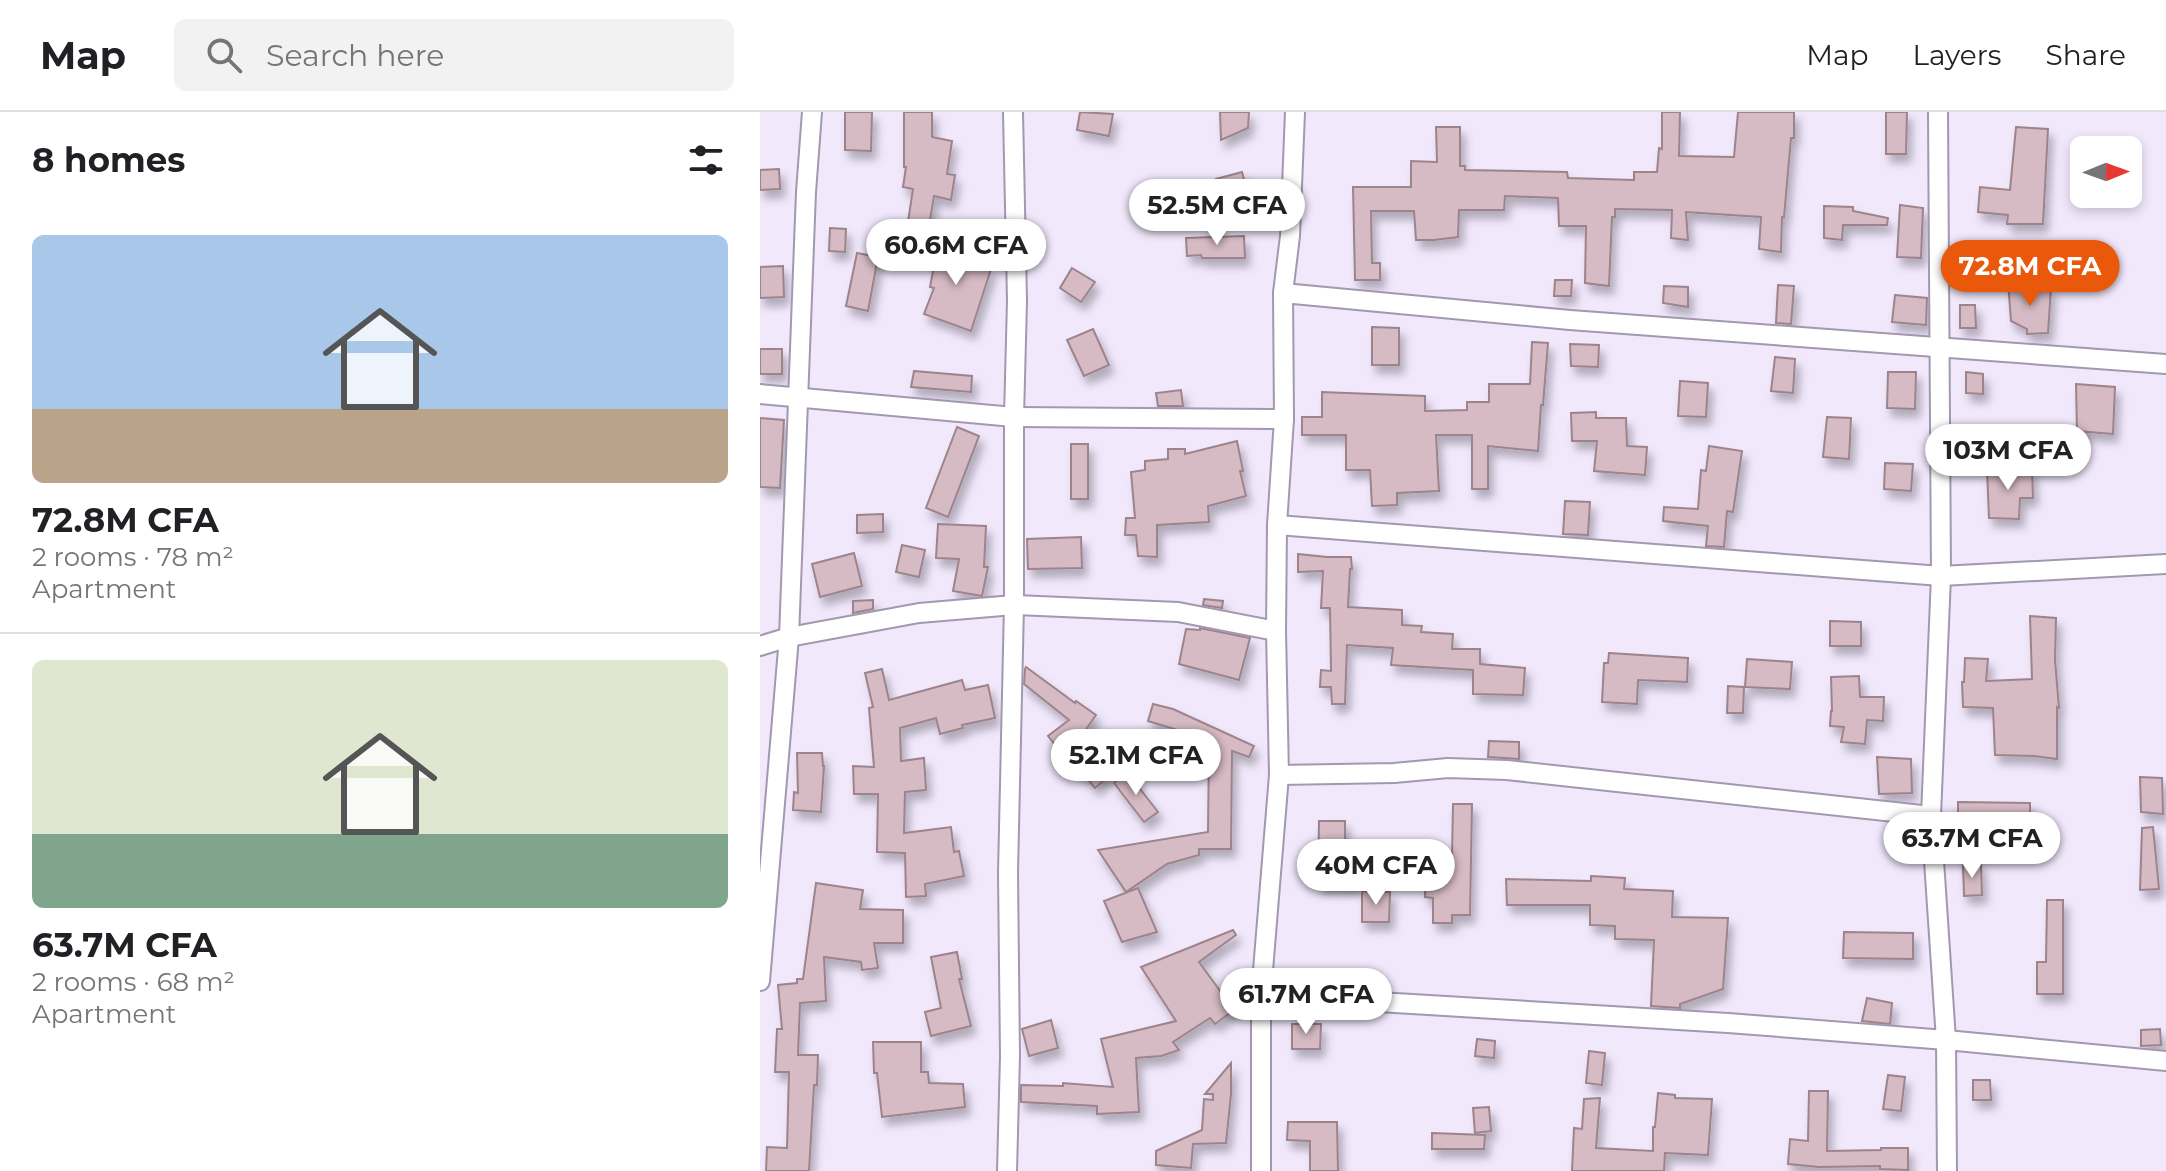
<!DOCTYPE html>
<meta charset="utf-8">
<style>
body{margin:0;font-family:Montserrat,sans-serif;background:#f2f2f2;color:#202124;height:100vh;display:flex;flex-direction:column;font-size:30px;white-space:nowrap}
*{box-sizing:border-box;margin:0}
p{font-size:26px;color:#757577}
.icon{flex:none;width:44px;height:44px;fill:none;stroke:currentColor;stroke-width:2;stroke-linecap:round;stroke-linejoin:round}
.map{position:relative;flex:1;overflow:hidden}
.drawer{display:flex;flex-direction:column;background:#fff;width:760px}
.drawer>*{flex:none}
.needle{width:52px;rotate:89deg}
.buttons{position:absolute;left:1310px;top:24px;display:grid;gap:16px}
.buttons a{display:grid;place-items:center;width:72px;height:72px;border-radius:12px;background:#fff;box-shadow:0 4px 12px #0003;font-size:40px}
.price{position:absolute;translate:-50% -68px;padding:0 18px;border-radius:28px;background:#fff;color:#222;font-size:26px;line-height:52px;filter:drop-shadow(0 2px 4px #0008)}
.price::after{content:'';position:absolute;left:50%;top:48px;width:24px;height:18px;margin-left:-12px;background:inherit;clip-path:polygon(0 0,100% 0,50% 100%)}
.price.selected{background:#ea580c;color:#fff}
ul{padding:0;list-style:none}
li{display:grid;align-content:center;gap:16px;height:424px;padding:0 32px}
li+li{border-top:2px solid #e0e0e0}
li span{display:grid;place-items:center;height:248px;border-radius:12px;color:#555}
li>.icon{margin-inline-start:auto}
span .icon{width:144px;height:144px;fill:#fffc;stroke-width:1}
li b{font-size:34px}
h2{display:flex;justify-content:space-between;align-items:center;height:96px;padding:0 32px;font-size:34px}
header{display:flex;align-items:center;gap:48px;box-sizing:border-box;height:112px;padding:0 40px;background:#fff;border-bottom:2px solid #e0e0e0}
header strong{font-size:38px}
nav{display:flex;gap:44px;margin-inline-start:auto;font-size:28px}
.search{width:560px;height:72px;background:#f2f2f2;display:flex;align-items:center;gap:20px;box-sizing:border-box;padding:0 28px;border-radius:12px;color:#757577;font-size:30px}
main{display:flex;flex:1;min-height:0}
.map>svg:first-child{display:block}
.building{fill:#d6bac4;stroke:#9d838c;stroke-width:2;filter:url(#shadow)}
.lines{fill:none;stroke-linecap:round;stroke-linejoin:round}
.street-casing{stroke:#a398af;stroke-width:22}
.street{stroke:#fff;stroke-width:18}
</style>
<header>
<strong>Map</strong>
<div class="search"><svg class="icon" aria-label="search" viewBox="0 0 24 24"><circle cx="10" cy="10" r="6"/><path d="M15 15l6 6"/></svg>Search here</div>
<nav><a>Map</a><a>Layers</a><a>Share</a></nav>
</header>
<main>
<section class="drawer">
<h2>8 homes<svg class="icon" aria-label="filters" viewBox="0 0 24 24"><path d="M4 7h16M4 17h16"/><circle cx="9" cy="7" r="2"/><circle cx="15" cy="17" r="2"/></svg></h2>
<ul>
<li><span style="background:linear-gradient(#a9c7e8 70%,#b9a48a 0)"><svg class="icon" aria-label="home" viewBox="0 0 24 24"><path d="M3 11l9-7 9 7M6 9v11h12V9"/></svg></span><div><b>72.8M CFA</b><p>2 rooms · 78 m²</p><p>Apartment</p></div></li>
<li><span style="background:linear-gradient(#dfe7d0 70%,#7fa58c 0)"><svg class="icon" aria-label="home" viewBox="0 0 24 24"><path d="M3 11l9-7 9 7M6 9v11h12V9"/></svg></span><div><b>63.7M CFA</b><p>2 rooms · 68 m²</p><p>Apartment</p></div></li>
</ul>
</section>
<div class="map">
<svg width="1406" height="1059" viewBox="0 0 1406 1059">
<defs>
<filter id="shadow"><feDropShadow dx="4.5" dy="8" stdDeviation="4" flood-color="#0004"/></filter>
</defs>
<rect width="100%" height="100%" fill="#f1e8fc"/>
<g class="building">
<path d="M85 0H112L111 39 85 38Z"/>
<path d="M144 0H172V25L192 29 187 62 195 63 191 88 174 84 169 114 148 110 153 77 143 75 146 55H144Z"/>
<path d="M320 0 353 2 349 24 317 18Z"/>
<path d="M460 0H489L488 16 461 28Z"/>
<path d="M902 0H920L919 44 974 45 978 0H1034V26H1031L1024 105H1022L1021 140 999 137 1001 105 926 100 928 128 911 126 912 98 855 97V105H852L849 174 825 171 826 114H799L798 86 745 84 744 98H699L698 125 674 128H656L654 99H611L612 151H620V168H595L593 75H651V49L677 50 676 15H700V54H705V58L807 60 808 66 874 68V60H897L899 36 902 37Z"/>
<path d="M1126 0H1147L1146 42H1126Z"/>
<path d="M1256 15 1288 17 1283 112H1247L1248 103 1218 100 1220 75 1250 78Z"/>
<path d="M19 57 20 77 0 78V58Z"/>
<path d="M482 60 486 75 460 82 456 67Z"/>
<path d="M1140 93 1163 96 1161 146 1137 145Z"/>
<path d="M1064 94 1093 95V99L1128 106 1127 113H1083L1082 128 1064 126Z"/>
<path d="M119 113 144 114 143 143 118 142Z"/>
<path d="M70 116 86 117 85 140 69 139Z"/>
<path d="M484 124 485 146H442L441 143 427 144 426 126Z"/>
<path d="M178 132 210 138 207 151 231 157 211 219 164 202 174 176 170 175Z"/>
<path d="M97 141 118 145 108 199 86 194Z"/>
<path d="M23 154 24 185 0 186V155Z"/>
<path d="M312 156 335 170 321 190 300 176Z"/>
<path d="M795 168H812L811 184H794Z"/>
<path d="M1248 170 1268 173V177L1291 176 1288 221 1267 222V217L1251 209Z"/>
<path d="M1018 173 1034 174 1031 212 1016 211Z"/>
<path d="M904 174 928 175V195L903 191Z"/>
<path d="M1135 183 1167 186 1166 213 1132 210Z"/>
<path d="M1200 193H1215L1216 216H1200Z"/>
<path d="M612 215 639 216V253H612Z"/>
<path d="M333 217 349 253 324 264 307 228Z"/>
<path d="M772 230 788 231 783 293H781L778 339 728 334V377H712V323H676L679 379 637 381V393L612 394 610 358H586V323H542V305H562V280L665 284V299L707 298V290H729V272H770Z"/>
<path d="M810 232 839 233 838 255 811 254Z"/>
<rect x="0" y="237" width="22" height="25"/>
<path d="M1015 245 1035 247 1033 281 1011 279Z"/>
<path d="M154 259 212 264 211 280 151 275Z"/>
<path d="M1128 260H1156L1155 297 1127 296Z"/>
<path d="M1206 260 1223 262V282L1206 281Z"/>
<path d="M920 269 948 271 946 305 918 304Z"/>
<path d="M1316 272 1355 275 1353 322 1317 319Z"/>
<path d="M421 278 423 294H398L396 281Z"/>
<path d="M836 300V306H866L867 334 887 335 885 363 834 359 837 329H812L811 301Z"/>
<path d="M1067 305 1091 306 1089 347 1063 345Z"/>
<path d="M0 306 24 308 20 376 0 375Z"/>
<path d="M197 315 219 324 188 405 166 396Z"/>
<path d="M1266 317 1294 318 1293 349 1265 348Z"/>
<path d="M477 329 483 359H480L486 384 448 394 449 410 397 413V445L378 444 376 423H365L366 406H375L371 360 385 358V349L408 347V337H425V342Z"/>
<rect x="311" y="332" width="17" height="55"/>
<path d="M949 334 982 339 973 400 967 399 964 435 946 434 948 414 903 409 904 395 938 397 941 358 946 359Z"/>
<path d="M1125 351 1153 352 1151 379 1124 377Z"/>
<path d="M1272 357 1273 386H1260L1259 407 1229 406 1227 358Z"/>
<path d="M805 389 830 390 828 423 803 422Z"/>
<path d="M123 402V420L97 421V403Z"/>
<path d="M178 412 226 414 224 455H228L222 484 193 479 199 447 176 446Z"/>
<path d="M321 425 322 456 268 457 267 427Z"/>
<path d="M142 433 165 438 159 465 136 460Z"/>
<path d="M94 441 102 474 60 485 52 452Z"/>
<path d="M538 442 567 445H591L592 457H590L588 495 642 498V513L662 514 661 520 693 522 692 537H720V552L765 556 763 583 713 582V558L631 553 633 536 587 533 585 592H572L571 575H560L561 558 571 559 570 496H561L563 459 538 460Z"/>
<path d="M444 487 463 489 462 496 443 493Z"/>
<path d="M113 488V497L93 501V489Z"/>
<path d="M1270 504 1296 506 1295 548 1299 596 1297 595V647L1274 644 1235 643 1233 596 1203 595 1202 570H1204L1205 546 1228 547 1226 569 1272 567Z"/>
<path d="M1070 509 1101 510V534H1070Z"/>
<path d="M440 516 490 526 479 568 419 552 426 517 440 518Z"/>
<path d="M849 541 928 546 927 570 878 568 877 592 842 590 844 551H848Z"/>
<path d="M987 547 1032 550 1030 577 985 575Z"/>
<path d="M266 555 315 591 316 589 336 603 325 619 357 657 335 676 307 642 304 644 288 624 309 608 264 572 265 557Z"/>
<path d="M122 557 129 588 202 568 205 578 228 573 235 606 202 613 203 616 180 622 176 606 140 616 141 649 164 646 166 678 145 680 144 721 191 715 194 740 199 739 204 764 165 772 166 784 146 785 145 741 117 740 118 682H94L93 654 114 655 109 596 113 595 105 561Z"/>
<path d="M1099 564 1100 585H1124L1123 609 1107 608 1105 632 1081 630 1084 615 1070 614 1071 599H1072L1071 565Z"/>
<path d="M968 574 984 575 983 601H967Z"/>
<path d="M393 592 413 597 494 634 489 645 472 639 471 737H439V743L407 752 366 780 338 738 448 720 449 631 430 624 431 622 388 609Z"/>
<path d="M729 629 759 630V647L728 645Z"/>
<path d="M37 641H62L63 654H64L61 700 33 698 34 680 38 681Z"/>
<path d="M1117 645 1151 647 1152 681 1119 682Z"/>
<path d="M367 660 398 700 384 710 354 671Z"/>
<path d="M1380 665 1402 666 1403 702 1381 700Z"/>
<path d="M1198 690 1270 691V707L1198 706Z"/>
<path d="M693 692H712L710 803H692V811H673V786L665 785 666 744H692Z"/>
<path d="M559 709H585V755H597V774L558 773Z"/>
<path d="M1393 715 1399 777 1380 778 1382 716Z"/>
<path d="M1221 752 1222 783 1204 784 1203 753Z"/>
<path d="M831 764 865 766 864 777 913 779 912 805 968 806 963 877 920 892V896L891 894 894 828 855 827V814L830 813V793H747L746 767 831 769Z"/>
<path d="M56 771 103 778 100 797 143 798V831H114L118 856 102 858 101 850 64 845 66 889 40 891 38 943H58L57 973H54L49 1059H6L7 1035 27 1036 29 960H15L17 917H22L18 873 37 871V867H43Z"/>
<path d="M378 776 397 820 362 830 344 789Z"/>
<path d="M602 779 630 780 629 810H602Z"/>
<path d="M1287 788H1303V882H1277V850H1286Z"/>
<path d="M473 818 476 823 439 850 474 898 455 912 450 906 413 930 419 938 401 944 376 946 379 1000 337 1002V994L261 990V973L303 974V971L353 975 341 927 416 909 381 855Z"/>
<path d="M1084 820 1153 821V847L1083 846Z"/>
<path d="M197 840 202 867H199L211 914 171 924 165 900 181 896 171 845Z"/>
<path d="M1107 886 1132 891 1130 912 1102 909Z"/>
<path d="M291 908 298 936 269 944 262 917Z"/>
<path d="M532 912H561L560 937H532Z"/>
<path d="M1400 917 1401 933 1381 934V918Z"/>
<path d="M717 927 735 929 734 946 715 944Z"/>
<path d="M113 930H161V960H168L169 971 203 972 205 995 122 1005 117 961H114Z"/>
<path d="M829 939 845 941 842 973 826 971Z"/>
<path d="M471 951V982L466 1031 433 1032 431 1056 396 1053V1039L442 1018 444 987 453 988V982H445Z"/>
<path d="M1128 963 1145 965 1141 999 1123 997Z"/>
<path d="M1213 968H1230L1231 988H1213Z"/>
<path d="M1049 979H1068L1067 1039 1121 1038V1036H1148V1058L1120 1057V1054L1059 1055 1028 1052 1030 1027 1048 1029Z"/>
<path d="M898 981 915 983V986L952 987 948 1043 905 1041 904 1059H812L814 1016 822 1017 824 987 840 986 836 1036 893 1039V1015H895Z"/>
<path d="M729 995 731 1019 715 1021 713 996Z"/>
<path d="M528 1010H577L578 1059H550V1029L527 1028Z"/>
<path d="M672 1021 725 1023 724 1037H672Z"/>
</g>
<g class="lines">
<defs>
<g id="street">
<path d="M1178 0 1181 464 1171 704 1186 928 1187 1059"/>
<path d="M523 181 810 208 1406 252"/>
<path d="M0 282 254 305 524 307"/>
<path d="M517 413 1181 464 1406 452"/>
<path d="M0 534 29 525 159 501 254 493 418 500 516 519"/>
<path d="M519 663 634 661 688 656 747 658 1171 704"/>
<path d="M0 869 29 525 46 80 52 0"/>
<path d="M501 883 968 911 1186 928 1406 949"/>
<path d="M247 1059 250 944 248 761 254 493V305L257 189 253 0"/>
<path d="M501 1059V883L519 663 516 519 517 413 524 307 523 181 530 124 535 0"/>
</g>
</defs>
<use href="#street" class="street-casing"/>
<use href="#street" class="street"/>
</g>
</svg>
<div class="buttons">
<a><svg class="needle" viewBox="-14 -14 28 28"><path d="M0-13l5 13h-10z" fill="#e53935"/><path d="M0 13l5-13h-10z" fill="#757577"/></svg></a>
</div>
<b class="price" style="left:457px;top:135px">52.5M CFA</b>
<b class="price" style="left:196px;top:175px">60.6M CFA</b>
<b class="price selected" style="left:1270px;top:196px">72.8M CFA</b>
<b class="price" style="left:1248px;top:380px">103M CFA</b>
<b class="price" style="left:376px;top:685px">52.1M CFA</b>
<b class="price" style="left:1212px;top:768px">63.7M CFA</b>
<b class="price" style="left:616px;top:795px">40M CFA</b>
<b class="price" style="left:546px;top:924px">61.7M CFA</b>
</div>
</main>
